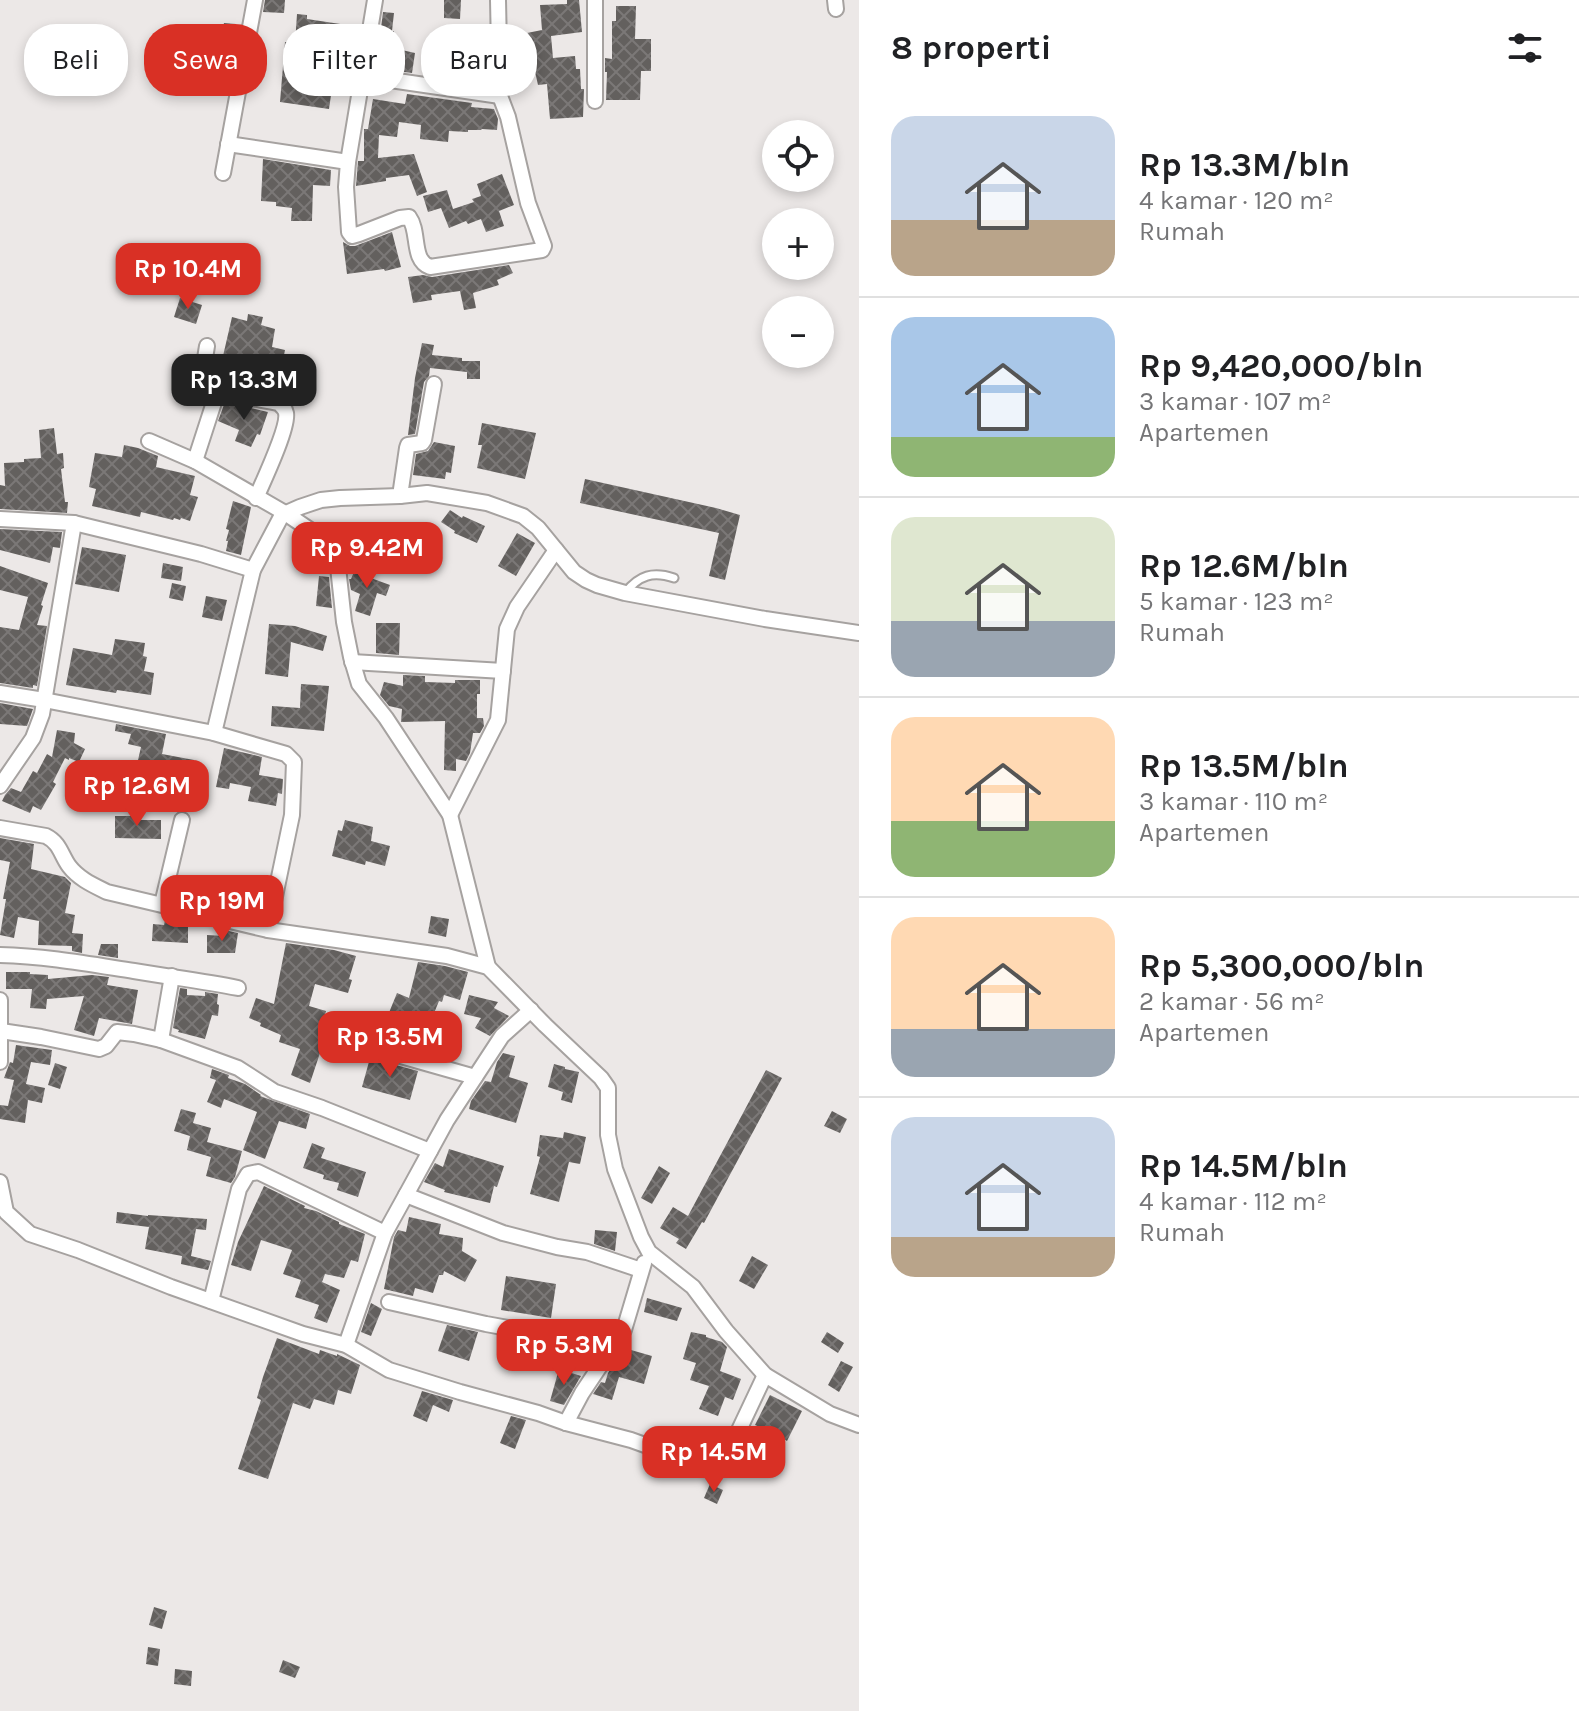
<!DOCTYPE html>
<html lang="id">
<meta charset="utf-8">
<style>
body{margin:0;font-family:Karla,sans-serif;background:#f6f6f6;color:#202124;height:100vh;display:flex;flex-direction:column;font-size:30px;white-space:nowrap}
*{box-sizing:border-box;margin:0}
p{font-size:26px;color:#757577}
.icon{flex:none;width:44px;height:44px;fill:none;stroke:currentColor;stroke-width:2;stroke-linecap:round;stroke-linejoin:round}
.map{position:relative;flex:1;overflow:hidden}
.side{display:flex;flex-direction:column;background:#fff;width:720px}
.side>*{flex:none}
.top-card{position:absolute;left:24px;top:24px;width:714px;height:72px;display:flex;gap:16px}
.fabs{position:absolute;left:762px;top:120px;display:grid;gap:16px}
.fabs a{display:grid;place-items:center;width:72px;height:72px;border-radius:50%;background:#fff;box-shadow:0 4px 12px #0003;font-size:40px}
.price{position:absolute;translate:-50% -68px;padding:0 18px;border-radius:16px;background:#d93025;color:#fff;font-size:26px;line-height:52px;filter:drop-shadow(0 2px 4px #0008)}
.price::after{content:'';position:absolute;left:50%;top:48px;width:24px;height:18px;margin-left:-12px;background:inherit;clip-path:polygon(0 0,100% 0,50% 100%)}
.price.selected{background:#222;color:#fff}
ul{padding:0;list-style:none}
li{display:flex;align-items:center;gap:24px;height:200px;padding:0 32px}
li+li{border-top:2px solid #e0e0e0}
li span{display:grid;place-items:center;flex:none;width:224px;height:160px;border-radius:24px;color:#555}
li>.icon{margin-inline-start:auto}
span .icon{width:96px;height:96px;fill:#fffc;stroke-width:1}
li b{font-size:34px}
h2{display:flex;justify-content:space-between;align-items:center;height:96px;padding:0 32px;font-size:34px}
.pill{padding:0 28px;border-radius:32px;background:#fff;box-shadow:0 4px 12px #0003;font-size:28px;line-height:72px}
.pill.selected{background:#d93025;color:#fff}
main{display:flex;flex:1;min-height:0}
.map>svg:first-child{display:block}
.building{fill:url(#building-cross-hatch)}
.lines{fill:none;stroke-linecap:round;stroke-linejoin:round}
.lane-casing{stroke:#a6a2a0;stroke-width:11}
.street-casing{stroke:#a6a2a0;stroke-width:18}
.lane{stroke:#fff;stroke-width:7}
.street{stroke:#fff;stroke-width:14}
</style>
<main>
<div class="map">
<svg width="859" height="1711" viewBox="0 0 859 1711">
<defs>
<pattern id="building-cross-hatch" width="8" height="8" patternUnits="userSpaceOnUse" patternTransform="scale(2)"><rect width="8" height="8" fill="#63605e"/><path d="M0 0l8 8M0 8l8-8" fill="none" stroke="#7b7877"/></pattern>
</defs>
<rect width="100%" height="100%" fill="#ece8e7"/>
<g class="building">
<path d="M265 0H285L284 13 263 12Z"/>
<path d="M444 0H461L460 19 444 18Z"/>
<path d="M567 0H579L582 32 551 36 553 58 575 56 576 69H580L581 89H584L583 117 550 119 547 84 538 85 534 67 509 63V44L524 49 522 34 542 30 540 5 567 4Z"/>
<path d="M616 6H636L635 39H651V71H641L640 100H606L607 72H605V58L612 59V21H616Z"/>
<path d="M383 12 394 13 392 31H394L393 48 415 53 412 73 376 68Z"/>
<path d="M297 14 307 15V19L347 25 346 37 328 38 327 52 301 50 297 73 334 75 329 109 280 102 285 42 295 44Z"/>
<path d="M224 23 236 24 229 49 218 47Z"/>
<path d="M407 94 472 103 471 107 494 109 498 119 497 130 482 129 481 130H468V132L449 131 448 142 420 139 421 125 399 122 397 137 379 135 378 158 414 154 427 192 417 196 409 175 386 178V181L356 186 358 161H364V129H368L373 99 405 104Z"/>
<path d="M263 159 331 170 330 186 313 185 312 221H291L292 208 276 206V202L261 201Z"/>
<path d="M502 174 514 205 499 211 504 226 486 232 481 219 468 224 466 221 449 228 441 208 428 212 423 196 447 190 453 209 474 202 472 199 481 196 477 184Z"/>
<path d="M392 232 401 267 385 271 384 269 347 274 343 242 350 246H355Z"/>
<path d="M509 265 513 273 497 280 499 285 473 293 476 308 464 310 460 291 431 295 432 300 413 303 408 277 423 275 432 277Z"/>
<path d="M180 298 202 305 196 324 174 317Z"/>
<path d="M248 314 263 317 261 325 275 329 272 347 285 350 284 355 301 358 298 378 280 376 279 385 262 382 261 386 213 371 216 354 223 356 232 317 247 321Z"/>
<path d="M422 343 434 345 432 355 462 358V361H480V379H467V372L430 368 429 376 424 382 415 434 408 435 415 378Z"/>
<path d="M225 402 268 412 260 435 257 434 251 447 235 441 239 430 218 421Z"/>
<path d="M482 423 536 433 525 479 477 468 482 445H478Z"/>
<path d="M54 428 57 454 63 453 64 468 61 469 65 502H68L67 513 0 509V485L5 486 4 463 24 462V459L41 458 39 430Z"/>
<path d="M434 442 455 446 451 473 446 472 445 479 413 475 416 454 428 451Z"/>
<path d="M124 445 138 448 158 456 156 467 195 476 190 495 198 497 190 521 181 518 180 520 174 518 173 520 141 512 140 517 92 506 96 489 89 487 95 453 122 457Z"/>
<path d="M585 479 716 508 740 515 725 580 709 576 719 533 580 503Z"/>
<path d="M233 501 251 507 241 555 226 551 228 541H226L229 530 226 529Z"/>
<path d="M450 510 462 518 463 516 485 526 477 543 454 533 455 531 441 522Z"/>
<path d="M0 529 62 532 60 548 53 547 50 563 0 550Z"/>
<path d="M517 533 535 543 516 576 498 566Z"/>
<path d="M82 547 126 555 119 592 75 584Z"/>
<path d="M163 563 183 567 181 581 161 578Z"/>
<path d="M0 566 48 583 41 605 43 606 37 625 47 626 37 686 33 685V688L0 683V627L19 630 28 597 0 590Z"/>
<path d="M356 567 370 572 368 577 390 585 386 596 377 593 370 616 355 611 360 594 351 590 349 579H351Z"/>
<path d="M319 576 329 577 332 608 316 606Z"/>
<path d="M172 583 186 586 183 601 169 598Z"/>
<path d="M206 596 227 600 222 621 202 617Z"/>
<path d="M376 623H400L399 655 376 653Z"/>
<path d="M269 624 295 626 327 636 323 651 291 642 288 677 265 674Z"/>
<path d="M115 639 145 643 143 656 147 657 144 671 154 673 151 695 117 690 116 693 66 685 73 648 112 655Z"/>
<path d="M403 675 425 676V682L455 683V680H480V694H477V718H483L484 726 480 733H473L470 753 466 761 456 759V771L444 770 445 721 401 722 402 709 389 706 380 695 384 682 403 686Z"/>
<path d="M301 684 329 686 324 731 271 726 272 706 300 708Z"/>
<path d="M0 703 33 709 27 726 0 724Z"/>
<path d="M116 724 166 734 162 754 194 760 189 786 164 781 165 777 136 769 141 747 128 744 131 734 115 731Z"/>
<path d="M57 730 75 733 74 743 85 749 79 762 69 758V760L65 758 53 782 56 784 41 810 33 806 30 813 2 801 5 795 11 788 21 792 33 771 37 773 47 754 52 757Z"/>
<path d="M224 748 262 757 259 775 283 779 282 794 278 793 276 806 248 801 251 787 230 783 229 789 216 787Z"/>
<path d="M115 816H139V820H161V839L115 838Z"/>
<path d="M345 820 373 827 371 841 390 846 385 866 366 861 365 865 332 856 338 830 342 831Z"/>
<path d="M0 838 34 844 31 869 65 877 71 883 65 913 75 915 72 933 83 934 82 953 72 951V946L38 945 39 921 18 917 14 938 0 935 6 899H3L10 862 0 860Z"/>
<path d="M166 916 182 920 181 926H188V943L152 941 153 924 164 925Z"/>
<path d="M431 916 449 919 446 937 428 933Z"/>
<path d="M224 930 238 933 235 953H207V935L224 936Z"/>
<path d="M286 943 334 950 356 956 349 979 352 980 348 993 315 984 309 1006 326 1011 323 1022 351 1032 343 1053 330 1048 328 1053 321 1050 310 1083 291 1075 300 1049 279 1042 281 1035 260 1026 261 1023 249 1018 256 998 274 1004Z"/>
<path d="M101 944H118V958L98 955Z"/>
<path d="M418 962 445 966 468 972 460 1000 444 995 442 1002 439 1001 430 1023 450 1031 445 1046 429 1040 430 1038 386 1020 397 993 409 998Z"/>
<path d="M6 972H30V974L48 975V979L92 975 109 977 107 985 138 990 132 1024 99 1018 94 1036 74 1030 84 996 47 999 46 1009 30 1008 32 989H6Z"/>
<path d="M180 988 187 989V995L205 996V992L218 994 217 1004 219 1005 218 1016 212 1015 205 1039 178 1032 179 1030 173 1028Z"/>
<path d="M469 995 498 1002 494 1008 509 1016 490 1036 475 1028 481 1018 464 1014Z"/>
<path d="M16 1045 52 1050 50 1065 31 1062 26 1084 45 1088 42 1103 28 1100 25 1123 0 1119V1105L8 1106 14 1080 4 1078 10 1062 13 1063Z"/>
<path d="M503 1053 515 1056 509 1077 528 1083 516 1123 469 1109 471 1101 485 1081 491 1082 497 1062Z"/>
<path d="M370 1058 418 1071 410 1100 362 1087Z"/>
<path d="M55 1063 67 1067 60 1089 48 1085Z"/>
<path d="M554 1064 565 1067V1069L579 1072 572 1103 561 1100 563 1092 548 1087Z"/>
<path d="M212 1069 229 1075 228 1078 245 1084 261 1095 260 1096 310 1114 306 1129 279 1121 265 1159 243 1150 257 1112 224 1099 221 1108 207 1102 216 1080 210 1078Z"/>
<path d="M766 1070 782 1078 704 1223 702 1222 686 1249 676 1243 679 1239 660 1228 673 1207 688 1216Z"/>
<path d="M181 1109 196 1113 193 1123 211 1128 207 1142 242 1151 235 1177 231 1183 206 1176 211 1157 187 1150 190 1136 174 1131Z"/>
<path d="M832 1111 847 1119 840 1133 824 1126Z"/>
<path d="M564 1132 586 1137 580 1164 569 1162 559 1202 530 1194 540 1157 537 1156 540 1135 563 1138Z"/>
<path d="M312 1143 325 1148 321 1158 366 1172 358 1197 337 1190 339 1183 323 1179 324 1175 303 1168Z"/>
<path d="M449 1149 504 1166 497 1187 494 1186 490 1203 444 1192 445 1190 424 1182 435 1163 443 1167Z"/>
<path d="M659 1166 670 1173 652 1204 641 1198Z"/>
<path d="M264 1186 305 1206 304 1208 316 1211 339 1222V1224L365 1234 358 1262 351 1260 344 1278 325 1274 322 1282 340 1290 327 1323 314 1318 319 1305 295 1297 301 1280 283 1274 292 1250 261 1240 251 1271 231 1265 238 1242Z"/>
<path d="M117 1212 148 1216V1215L207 1219 206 1230 196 1229 191 1256 211 1261 208 1270 181 1264 182 1256 145 1249 149 1227 116 1223Z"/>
<path d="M409 1217 441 1224 439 1234 463 1238 462 1251 477 1260 465 1282 444 1271 443 1275H439L433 1293 415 1288 413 1296 384 1289 394 1237 398 1230 406 1232Z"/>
<path d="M595 1230 617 1232 615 1251 594 1244Z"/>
<path d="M752 1256 768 1265 754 1289 739 1281Z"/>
<path d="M506 1276 556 1284 551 1318 501 1310Z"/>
<path d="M647 1298 682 1308 677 1321 644 1312Z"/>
<path d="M371 1303 382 1309 371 1336 361 1332Z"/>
<path d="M447 1325 478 1332 469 1361 438 1351Z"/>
<path d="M691 1332 706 1335V1337L722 1342 727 1347 720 1371 741 1379 733 1400 725 1397 718 1416 699 1409 709 1386 690 1380 696 1363 683 1359Z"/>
<path d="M827 1332 844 1343 838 1353 821 1342Z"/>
<path d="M277 1338 319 1354 320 1350 337 1356V1354L360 1365 351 1394 338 1390 334 1405 314 1399 310 1409 293 1403 268 1479 238 1469 261 1400 257 1398 263 1377Z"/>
<path d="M511 1339 533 1343 527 1365 506 1360Z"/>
<path d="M624 1348 652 1356 644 1384 619 1377 612 1400 593 1394 601 1382 605 1383 608 1373Z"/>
<path d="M841 1361 853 1367 839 1392 828 1385Z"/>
<path d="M559 1369 581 1376 564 1405 550 1401Z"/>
<path d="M422 1391 453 1400 449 1412 433 1405 427 1422 413 1416Z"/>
<path d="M770 1395 802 1411 787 1441 782 1438 775 1456 754 1447 762 1428 755 1425Z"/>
<path d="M511 1416 526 1420 515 1449 500 1443Z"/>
<path d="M710 1484 723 1490 717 1504 704 1498Z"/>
<path d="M154 1607 167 1611 162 1629 149 1625Z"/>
<path d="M148 1647 160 1649 158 1666 146 1664Z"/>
<path d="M283 1660 300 1667 295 1678 279 1672Z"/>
<path d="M175 1669 192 1671 191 1686 174 1684Z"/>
</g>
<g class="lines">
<defs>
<path id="lane" d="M625 593C639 575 653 571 674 578"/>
<g id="street">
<path d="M375 0 348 162 346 187 349 232 352 236 359 234 400 218 409 217C420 232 411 260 430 267L542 250 544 246 528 203 508 117 500 96 498 0"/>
<path d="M835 0 836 9"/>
<path d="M363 76 500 96"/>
<path d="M595 101V0"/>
<path d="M228 144 348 162"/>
<path d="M223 173 255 0"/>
<path d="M207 346 202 377C214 395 257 398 278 403 282 406 285 408 286 413 289 427 263 482 256 498"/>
<path d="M149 441 195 461 285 513 328 542 335 551 337 558 344 622 351 657 359 684 386 718 450 815 488 967"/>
<path d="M195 461 218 390"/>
<path d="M400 496 407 448 408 445 422 443 424 440 434 384"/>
<path d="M0 519 74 523 201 554 253 570"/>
<path d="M352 662 503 671"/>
<path d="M0 693 44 700 214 733 286 754 294 762 292 815 268 930"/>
<path d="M214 733 253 570 282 515 300 507 321 500 340 498 400 496 427 493 487 503 523 516 538 528 574 572 586 580 597 585 625 593 765 619 859 633"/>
<path d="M0 786 33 738 42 714 74 523"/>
<path d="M450 815 498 720 507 629 517 607 556 550"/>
<path d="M0 828 46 836C60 843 61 855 69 866 79 879 93 885 107 892L268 930 447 956 488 967 545 1025 601 1078 608 1088V1135L615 1169 641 1237 649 1252 693 1287 726 1331 765 1375 830 1414 859 1425"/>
<path d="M162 904 182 820"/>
<path d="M0 955C46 956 89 964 134 971 169 977 203 981 238 988"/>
<path d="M0 1000V1062"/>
<path d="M1 1031 41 1037 99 1049 106 1046 117 1032 134 1034 161 1040 238 1068 275 1092 322 1108 430 1151"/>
<path d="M161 1040 172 976"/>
<path d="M362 1045 475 1077"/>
<path d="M0 1182 6 1212 30 1234 78 1250 171 1287 303 1334 346 1345 389 1370 460 1392 538 1413 566 1423 631 1440 681 1458 707 1464H719L732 1445 765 1375"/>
<path d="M406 1195 503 1233 557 1247 587 1252 641 1270"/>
<path d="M211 1301 239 1189 248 1174 258 1172 385 1233"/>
<path d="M389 1302 486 1324 613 1347"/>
<path d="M346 1345 385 1233 406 1195 447 1120 502 1036 531 1010"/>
<path d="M566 1423 582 1393 624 1330 644 1263"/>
</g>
</defs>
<use href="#lane" class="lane-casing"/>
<use href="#street" class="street-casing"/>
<use href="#lane" class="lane"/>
<use href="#street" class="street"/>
</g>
</svg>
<div class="fabs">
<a><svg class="icon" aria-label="locate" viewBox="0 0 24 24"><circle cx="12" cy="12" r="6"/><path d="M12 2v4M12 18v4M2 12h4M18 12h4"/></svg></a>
<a>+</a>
<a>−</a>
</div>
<b class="price" style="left:188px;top:311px">Rp 10.4M</b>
<b class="price selected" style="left:244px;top:422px">Rp 13.3M</b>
<b class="price" style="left:367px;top:590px">Rp 9.42M</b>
<b class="price" style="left:137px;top:828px">Rp 12.6M</b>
<b class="price" style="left:222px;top:943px">Rp 19M</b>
<b class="price" style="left:390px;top:1079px">Rp 13.5M</b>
<b class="price" style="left:564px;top:1387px">Rp 5.3M</b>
<b class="price" style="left:714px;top:1494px">Rp 14.5M</b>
<div class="top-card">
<a class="pill">Beli</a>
<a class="pill selected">Sewa</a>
<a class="pill">Filter</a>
<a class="pill">Baru</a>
</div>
</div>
<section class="side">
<h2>8 properti<svg class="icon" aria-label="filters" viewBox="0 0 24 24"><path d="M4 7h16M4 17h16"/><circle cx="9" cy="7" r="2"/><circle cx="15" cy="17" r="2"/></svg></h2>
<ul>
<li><span style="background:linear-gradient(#c9d6e8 65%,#b9a48a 0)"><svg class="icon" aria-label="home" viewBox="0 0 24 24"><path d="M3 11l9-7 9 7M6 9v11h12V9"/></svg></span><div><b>Rp 13.3M/bln</b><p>4 kamar · 120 m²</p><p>Rumah</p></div></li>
<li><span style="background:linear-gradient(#a9c7e8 75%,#8fb573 0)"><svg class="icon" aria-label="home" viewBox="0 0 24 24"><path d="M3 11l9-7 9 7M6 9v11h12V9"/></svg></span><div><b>Rp 9,420,000/bln</b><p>3 kamar · 107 m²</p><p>Apartemen</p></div></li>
<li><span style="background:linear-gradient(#dfe7d0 65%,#9aa5b1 0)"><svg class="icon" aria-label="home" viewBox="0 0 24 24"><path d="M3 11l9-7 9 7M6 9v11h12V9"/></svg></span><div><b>Rp 12.6M/bln</b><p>5 kamar · 123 m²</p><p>Rumah</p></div></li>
<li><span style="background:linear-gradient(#ffd9b3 65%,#8fb573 0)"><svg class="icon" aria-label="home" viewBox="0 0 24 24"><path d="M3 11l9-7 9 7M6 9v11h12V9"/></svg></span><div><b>Rp 13.5M/bln</b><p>3 kamar · 110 m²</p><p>Apartemen</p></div></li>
<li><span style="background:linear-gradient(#ffd9b3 70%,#9aa5b1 0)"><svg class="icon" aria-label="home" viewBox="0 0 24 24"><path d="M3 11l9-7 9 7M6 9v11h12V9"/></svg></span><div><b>Rp 5,300,000/bln</b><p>2 kamar · 56 m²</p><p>Apartemen</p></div></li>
<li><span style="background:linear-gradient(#c9d6e8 75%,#b9a48a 0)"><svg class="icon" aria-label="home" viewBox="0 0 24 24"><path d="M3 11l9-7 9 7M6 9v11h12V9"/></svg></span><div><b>Rp 14.5M/bln</b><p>4 kamar · 112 m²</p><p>Rumah</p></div></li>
</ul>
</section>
</main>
